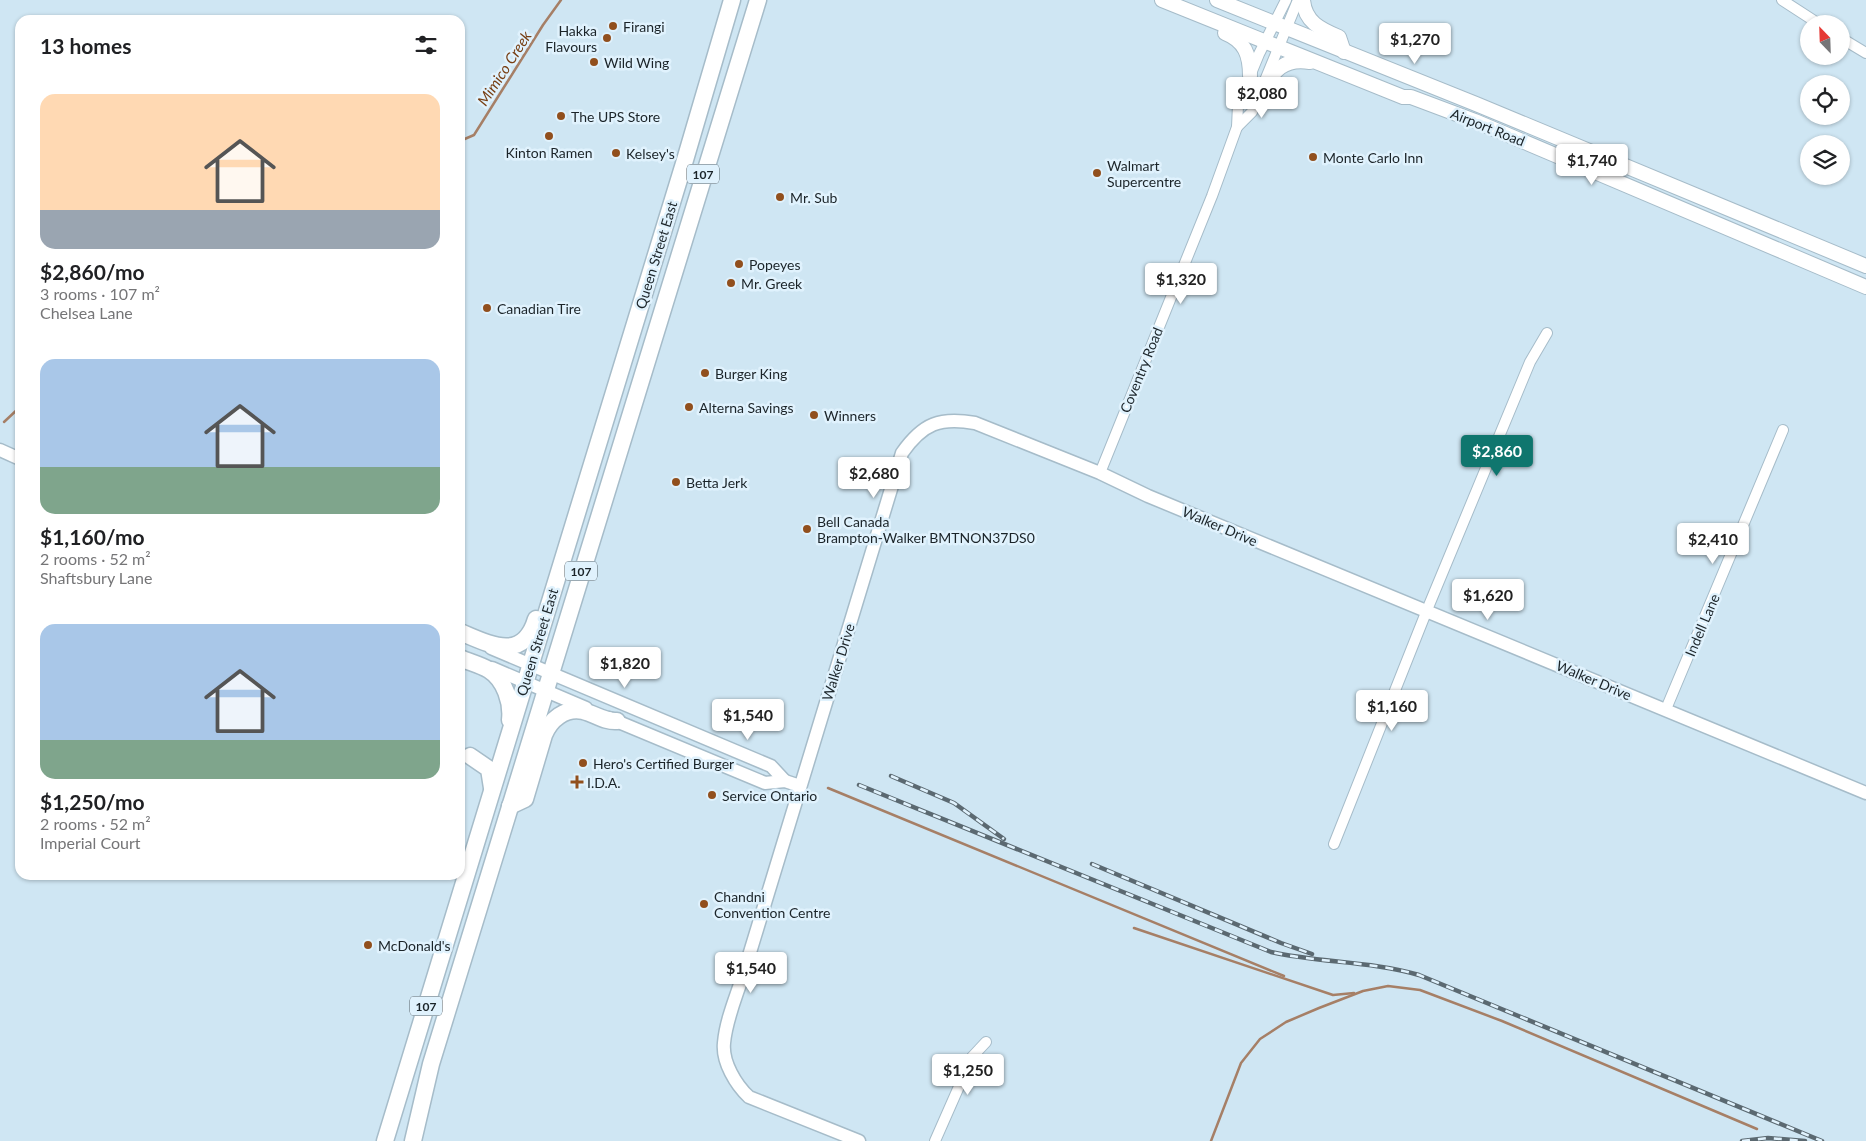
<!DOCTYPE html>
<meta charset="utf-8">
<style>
body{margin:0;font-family:Lato,sans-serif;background:#f2f2f2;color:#202124;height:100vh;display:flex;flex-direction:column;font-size:19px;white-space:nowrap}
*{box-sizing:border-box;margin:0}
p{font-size:16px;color:#757577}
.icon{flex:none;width:28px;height:28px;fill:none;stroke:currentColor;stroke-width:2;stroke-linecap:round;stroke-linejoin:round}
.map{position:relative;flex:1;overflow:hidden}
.panel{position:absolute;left:15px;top:15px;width:450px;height:865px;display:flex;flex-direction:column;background:#fff;border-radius:15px;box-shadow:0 1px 4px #0004}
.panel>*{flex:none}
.needle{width:32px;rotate:337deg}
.buttons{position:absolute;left:1800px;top:15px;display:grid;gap:10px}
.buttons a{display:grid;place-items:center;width:50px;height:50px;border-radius:50%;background:#fff;box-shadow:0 1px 4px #0004;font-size:25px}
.price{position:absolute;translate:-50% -42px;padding:0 11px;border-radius:5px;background:#fff;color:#222;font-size:16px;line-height:32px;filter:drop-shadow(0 1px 2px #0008)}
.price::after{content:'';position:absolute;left:50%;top:30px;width:15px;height:11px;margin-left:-8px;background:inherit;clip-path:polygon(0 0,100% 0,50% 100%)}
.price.current{background:#0f766e;color:#fff}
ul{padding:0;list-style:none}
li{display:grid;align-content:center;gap:10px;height:265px;padding:0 25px}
li span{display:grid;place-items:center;height:155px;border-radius:15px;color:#555}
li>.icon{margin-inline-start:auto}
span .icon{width:90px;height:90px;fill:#fffc;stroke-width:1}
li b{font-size:21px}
h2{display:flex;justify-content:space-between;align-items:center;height:60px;padding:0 25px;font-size:21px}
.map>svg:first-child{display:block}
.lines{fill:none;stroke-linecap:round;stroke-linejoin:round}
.stream{stroke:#a67f66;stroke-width:2.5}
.minor-casing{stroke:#a6bcc9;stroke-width:12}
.tertiary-casing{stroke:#a6bcc9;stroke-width:15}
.secondary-casing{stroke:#a6bcc9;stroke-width:16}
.primary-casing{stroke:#a6bcc9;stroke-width:19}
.minor{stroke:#fff;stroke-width:10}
.tertiary{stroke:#fff;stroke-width:12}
.secondary{stroke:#fff;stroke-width:14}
.primary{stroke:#fff;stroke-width:16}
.rail-casing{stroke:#5b6971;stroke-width:4.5}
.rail{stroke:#e0f2fd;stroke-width:2.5;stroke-dasharray:8;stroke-linecap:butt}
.poi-dot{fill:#914f1d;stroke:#e0f2fd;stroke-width:2}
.labels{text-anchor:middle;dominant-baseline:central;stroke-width:5;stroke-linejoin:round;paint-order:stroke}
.shield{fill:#e0f2fd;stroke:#566269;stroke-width:1}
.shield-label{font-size:12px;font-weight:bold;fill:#1b2429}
.poi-label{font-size:14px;fill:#1b2429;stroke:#e0f2fd;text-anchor:start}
.street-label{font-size:14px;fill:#1b2429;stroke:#e0f2fd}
.water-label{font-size:15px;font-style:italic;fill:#773f14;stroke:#e0f2fd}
</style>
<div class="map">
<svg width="1866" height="1141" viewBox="0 0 1866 1141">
<rect width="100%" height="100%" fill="#cfe6f3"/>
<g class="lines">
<g class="stream">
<path d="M460 141 474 135 543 25 561 0"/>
<path d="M4 422 20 407"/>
<path d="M828 788 1284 976"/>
<path d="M1134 928 1333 995 1354 993"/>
<path d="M1211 1141 1241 1063 1260 1039 1286 1022 1319 1008 1363 991 1388 986 1420 990 1502 1021 1757 1129"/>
</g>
<defs>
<g id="minor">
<path d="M1782 0 1819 24"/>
<path d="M1841 38 1866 53"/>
<path d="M1237 127 1252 112 1298 0"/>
<path d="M1100 473 1212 196 1237 127 1238 105 1259 54 1286 0"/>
<path d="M1666 709 1783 430"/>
<path d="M1334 844 1427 610 1530 362 1547 333"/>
<path d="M935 1141 972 1057 986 1042"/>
</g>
<g id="tertiary">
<path d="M0 450 20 459"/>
<path d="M491 648 771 766 785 781"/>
<path d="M492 668 586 708"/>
<path d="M609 718 765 783 785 781 800 786"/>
<path d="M859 1141 749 1097C736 1085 722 1062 724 1043 726 1019 737 995 744 972L902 453C923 423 940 417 975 423L1100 473 1148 496 1866 793"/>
</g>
<g id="secondary">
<path d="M1162 0 1403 97H1411L1475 121 1866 287"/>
<path d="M1217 0 1476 104 1866 266"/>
<path d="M1303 0C1305 22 1320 29 1339 37L1344 52"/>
<path d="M1225 33C1245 41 1250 55 1250 76"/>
<path d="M1260 93C1273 73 1282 57 1310 62"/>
</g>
<g id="primary">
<path d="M460 632C489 644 523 663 536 619"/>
<path d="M460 658C469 662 481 665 489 670 505 680 512 703 510 720"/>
<path d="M470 756 489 769 492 788"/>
<path d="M510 806 525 799 544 735C550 720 565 707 583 711 595 714 605 722 617 721"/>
<path d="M385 1141 685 160 732 0"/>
<path d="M413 1141 431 1064 758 0"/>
</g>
</defs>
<use href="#minor" class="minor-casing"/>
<use href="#tertiary" class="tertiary-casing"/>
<use href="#secondary" class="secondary-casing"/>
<use href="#primary" class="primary-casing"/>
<use href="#minor" class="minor"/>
<use href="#tertiary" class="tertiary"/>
<use href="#secondary" class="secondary"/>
<use href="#primary" class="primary"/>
<defs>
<g id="rail">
<path d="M891 776 954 803 1004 839"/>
<path d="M859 785 1271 952C1320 963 1371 961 1419 975L1822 1141"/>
<path d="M1092 864 1281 943 1312 954"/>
<path d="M1742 1141 1768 1138 1805 1141"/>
</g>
</defs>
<use href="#rail" class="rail-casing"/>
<use href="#rail" class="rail"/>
</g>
<g class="poi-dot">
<circle cx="613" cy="26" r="5"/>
<circle cx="607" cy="38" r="5"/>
<circle cx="594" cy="62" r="5"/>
<circle cx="561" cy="116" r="5"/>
<circle cx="549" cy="136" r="5"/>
<circle cx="616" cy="153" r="5"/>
<circle cx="1313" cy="157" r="5"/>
<circle cx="1097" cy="173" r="5"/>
<circle cx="780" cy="197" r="5"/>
<circle cx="739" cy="264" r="5"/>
<circle cx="731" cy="283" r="5"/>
<circle cx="487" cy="308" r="5"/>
<circle cx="705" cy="373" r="5"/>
<circle cx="689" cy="407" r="5"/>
<circle cx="814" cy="415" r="5"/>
<circle cx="676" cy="482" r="5"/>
<circle cx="807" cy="529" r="5"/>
<circle cx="583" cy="763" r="5"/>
<path d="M574.5 774.5h5v5h5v5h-5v5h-5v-5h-5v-5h5z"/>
<circle cx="712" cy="795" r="5"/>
<circle cx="704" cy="904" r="5"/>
<circle cx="368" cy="945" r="5"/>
</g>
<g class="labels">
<g class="shield">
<rect x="687" y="164.5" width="32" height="19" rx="4"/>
<rect x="565" y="561.5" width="32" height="19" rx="4"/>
<rect x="410" y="996.5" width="32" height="19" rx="4"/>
</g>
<g class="shield-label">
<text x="703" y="174">107</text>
<text x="581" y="571">107</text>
<text x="426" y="1006">107</text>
</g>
<g class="poi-label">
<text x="623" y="26">Firangi</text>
<text x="597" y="30" text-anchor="end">Hakka<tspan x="597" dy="16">Flavours</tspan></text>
<text x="604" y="62">Wild Wing</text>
<text x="571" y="116">The UPS Store</text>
<text x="549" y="152" text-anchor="middle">Kinton Ramen</text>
<text x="626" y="153">Kelsey's</text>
<text x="1323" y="157">Monte Carlo Inn</text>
<text x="1107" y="165">Walmart<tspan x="1107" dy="16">Supercentre</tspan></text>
<text x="790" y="197">Mr. Sub</text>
<text x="749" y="264">Popeyes</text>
<text x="741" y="283">Mr. Greek</text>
<text x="497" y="308">Canadian Tire</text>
<text x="715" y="373">Burger King</text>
<text x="699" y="407">Alterna Savings</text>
<text x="824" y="415">Winners</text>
<text x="686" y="482">Betta Jerk</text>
<text x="817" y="521">Bell Canada<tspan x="817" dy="16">Brampton-Walker BMTNON37DS0</tspan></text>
<text x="593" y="763">Hero's Certified Burger</text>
<text x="587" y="782">I.D.A.</text>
<text x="722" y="795">Service Ontario</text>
<text x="714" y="896">Chandni<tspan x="714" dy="16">Convention Centre</tspan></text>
<text x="378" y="945">McDonald's</text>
</g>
<g class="street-label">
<text transform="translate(1488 127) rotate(22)">Airport Road</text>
<text transform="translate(656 255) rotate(-73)">Queen Street East</text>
<text transform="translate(1141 370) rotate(-68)">Coventry Road</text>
<text transform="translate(1220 526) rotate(23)">Walker Drive</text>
<text transform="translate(1702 625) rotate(-67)">Indell Lane</text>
<text transform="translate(537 642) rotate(-73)">Queen Street East</text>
<text transform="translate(838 662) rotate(-73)">Walker Drive</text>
<text transform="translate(1594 680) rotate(23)">Walker Drive</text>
</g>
<g class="water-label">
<text transform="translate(504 68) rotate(-57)">Mimico Creek</text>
</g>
</g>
</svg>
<div class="buttons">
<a><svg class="needle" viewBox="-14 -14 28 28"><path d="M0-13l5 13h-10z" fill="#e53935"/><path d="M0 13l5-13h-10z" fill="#757577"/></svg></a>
<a><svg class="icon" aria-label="locate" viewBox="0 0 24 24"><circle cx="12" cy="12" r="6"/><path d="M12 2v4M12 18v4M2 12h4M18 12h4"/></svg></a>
<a><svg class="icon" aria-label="layers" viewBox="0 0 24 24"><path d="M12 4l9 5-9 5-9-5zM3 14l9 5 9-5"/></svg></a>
</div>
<b class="price" style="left:1415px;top:65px">$1,270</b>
<b class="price" style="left:1262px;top:119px">$2,080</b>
<b class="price" style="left:1592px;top:186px">$1,740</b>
<b class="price" style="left:1181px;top:305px">$1,320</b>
<b class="price current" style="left:1497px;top:477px">$2,860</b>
<b class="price" style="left:874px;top:499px">$2,680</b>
<b class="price" style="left:1713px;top:565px">$2,410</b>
<b class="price" style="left:1488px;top:621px">$1,620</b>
<b class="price" style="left:625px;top:689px">$1,820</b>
<b class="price" style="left:1392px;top:732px">$1,160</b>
<b class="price" style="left:748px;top:741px">$1,540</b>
<b class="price" style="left:751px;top:994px">$1,540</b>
<b class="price" style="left:968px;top:1096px">$1,250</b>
<section class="panel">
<h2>13 homes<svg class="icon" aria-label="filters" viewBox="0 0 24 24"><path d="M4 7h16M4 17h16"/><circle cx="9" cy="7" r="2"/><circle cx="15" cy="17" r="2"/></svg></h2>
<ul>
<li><span style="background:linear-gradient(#ffd9b3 75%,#9aa5b1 0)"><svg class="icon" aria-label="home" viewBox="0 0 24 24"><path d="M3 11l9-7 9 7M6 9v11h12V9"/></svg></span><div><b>$2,860/mo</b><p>3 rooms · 107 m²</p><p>Chelsea Lane</p></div></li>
<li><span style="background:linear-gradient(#a9c7e8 70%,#7fa58c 0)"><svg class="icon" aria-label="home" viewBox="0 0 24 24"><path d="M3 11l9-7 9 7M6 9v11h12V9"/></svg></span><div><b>$1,160/mo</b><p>2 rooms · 52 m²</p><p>Shaftsbury Lane</p></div></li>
<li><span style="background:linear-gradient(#a9c7e8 75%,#7fa58c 0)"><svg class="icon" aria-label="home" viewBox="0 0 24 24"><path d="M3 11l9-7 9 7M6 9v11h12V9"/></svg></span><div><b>$1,250/mo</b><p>2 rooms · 52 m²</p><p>Imperial Court</p></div></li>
</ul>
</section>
</div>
